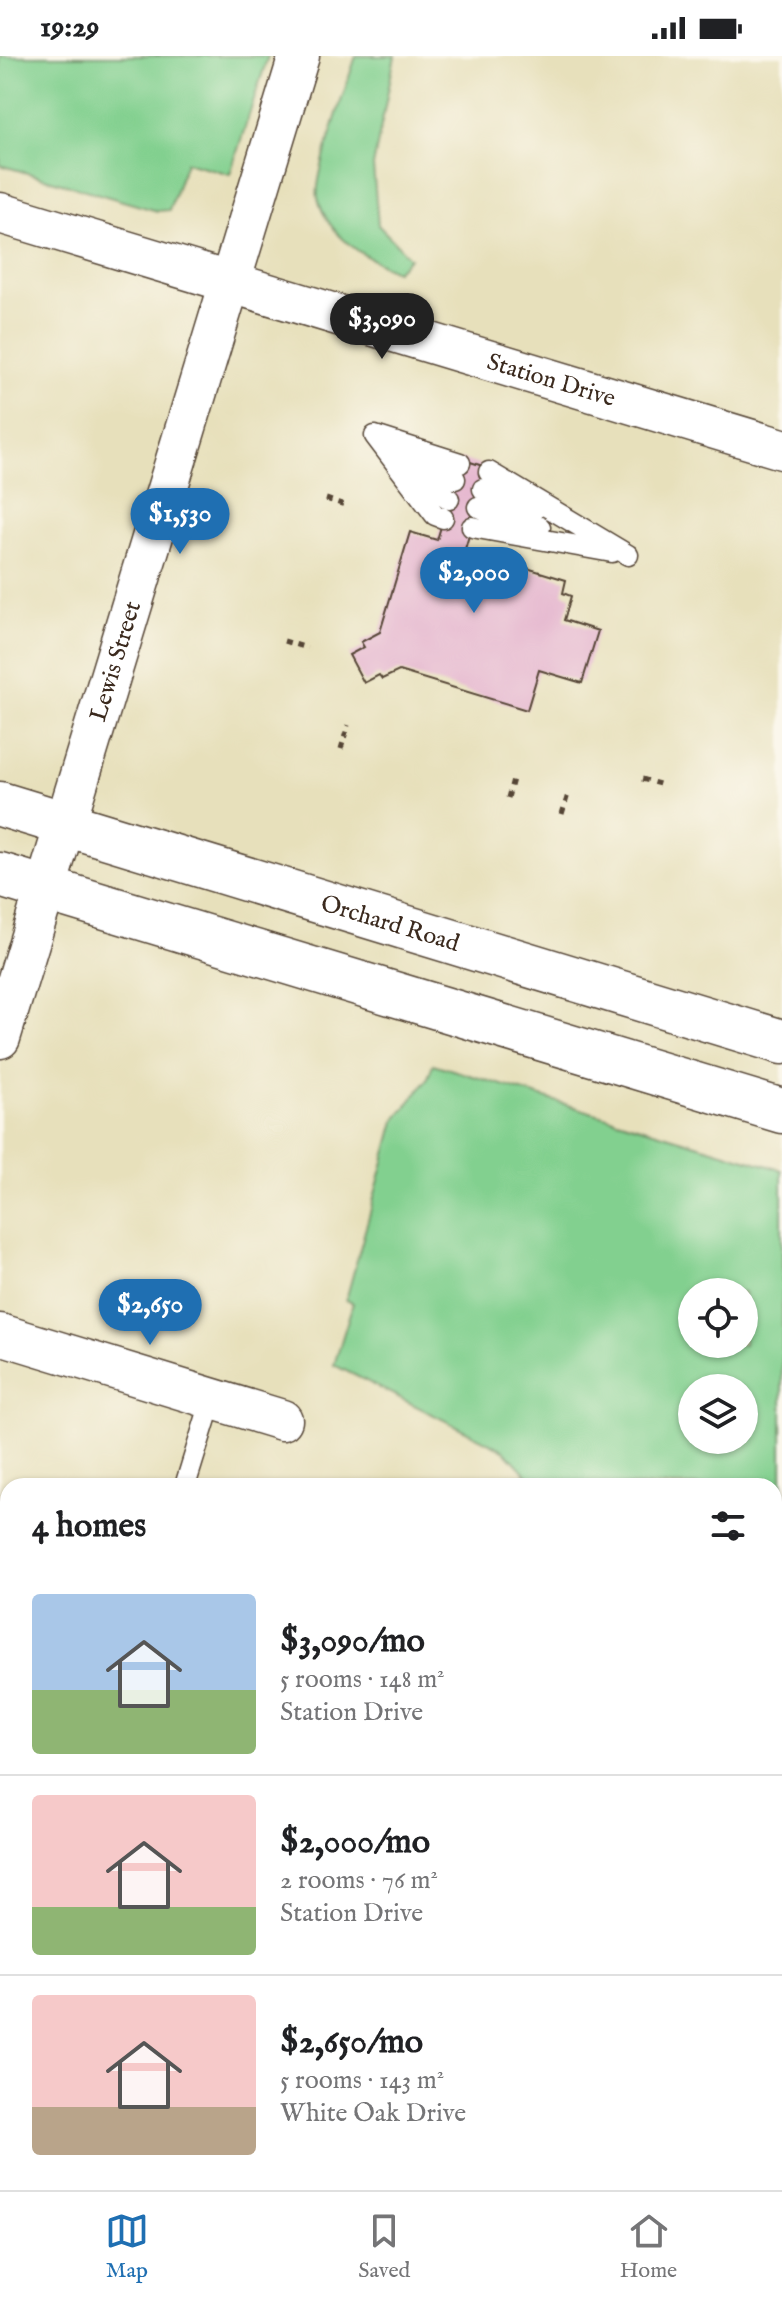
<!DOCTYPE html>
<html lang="en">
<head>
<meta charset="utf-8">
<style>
	body { margin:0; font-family:"IM FELL English",serif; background:#f6f6f6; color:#202124; height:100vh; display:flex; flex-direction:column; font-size:30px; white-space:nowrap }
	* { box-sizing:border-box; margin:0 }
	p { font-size:26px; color:#757577 }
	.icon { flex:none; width:44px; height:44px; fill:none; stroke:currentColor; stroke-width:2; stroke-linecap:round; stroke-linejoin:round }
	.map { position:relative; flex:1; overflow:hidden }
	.sheet { position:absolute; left:0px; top:1422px; width:782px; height:712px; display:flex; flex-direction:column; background:#fff; border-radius:24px 24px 0 0; box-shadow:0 2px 6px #0004 }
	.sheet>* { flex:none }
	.fabs { position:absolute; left:678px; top:1222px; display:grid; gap:16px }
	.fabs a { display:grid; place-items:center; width:80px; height:80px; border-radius:50%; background:#fff; box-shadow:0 2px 6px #0004; font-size:40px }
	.price { position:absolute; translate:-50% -68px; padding:0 18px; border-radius:28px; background:#1f6fb2; color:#fff; font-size:26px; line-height:52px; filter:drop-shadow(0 2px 4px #0008) }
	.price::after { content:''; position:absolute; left:50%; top:48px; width:24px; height:18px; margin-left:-12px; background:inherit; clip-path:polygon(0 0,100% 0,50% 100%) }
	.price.current { background:#222; color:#fff }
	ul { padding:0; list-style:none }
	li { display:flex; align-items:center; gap:24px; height:200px; padding:0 32px }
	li+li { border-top:2px solid #e0e0e0 }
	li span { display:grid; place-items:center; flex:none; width:224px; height:160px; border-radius:8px; color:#555 }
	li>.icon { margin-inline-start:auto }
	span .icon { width:96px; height:96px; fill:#fffc; stroke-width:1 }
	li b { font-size:34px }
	h2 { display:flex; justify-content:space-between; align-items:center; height:96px; padding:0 32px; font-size:34px }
	.status { display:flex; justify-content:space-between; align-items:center; height:56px; padding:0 40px; background:#fff; direction:ltr }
	.status svg { height:22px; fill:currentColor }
	.dock { display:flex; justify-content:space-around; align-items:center; height:112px; border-top:2px solid #e0e0e0; background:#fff; font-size:22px; color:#757577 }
	.dock a { display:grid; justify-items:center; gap:4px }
	.dock .current { color:#1f6fb2 }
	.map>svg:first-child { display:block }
	.green { fill:#82d08f; stroke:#5e7d56; stroke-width:2; fill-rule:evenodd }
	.water { fill:#5bbfd9; stroke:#4b747c; stroke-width:2 }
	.building { fill:#e4b3cd }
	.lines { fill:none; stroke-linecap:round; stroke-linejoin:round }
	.service-casing { stroke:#554536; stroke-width:23 }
	.minor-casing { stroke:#554536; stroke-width:43 }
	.primary-casing { stroke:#554536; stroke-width:47 }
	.path { stroke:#554536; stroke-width:5; stroke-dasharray:6 6; stroke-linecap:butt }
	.service { stroke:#fff; stroke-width:20 }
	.minor { stroke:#fff; stroke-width:40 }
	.primary { stroke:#fff; stroke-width:44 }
	.labels { text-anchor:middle; stroke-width:6; stroke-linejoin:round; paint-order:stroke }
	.street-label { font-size:24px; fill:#3b2a1e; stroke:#fbf7ec }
</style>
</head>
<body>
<div class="status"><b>19:29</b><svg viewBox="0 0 49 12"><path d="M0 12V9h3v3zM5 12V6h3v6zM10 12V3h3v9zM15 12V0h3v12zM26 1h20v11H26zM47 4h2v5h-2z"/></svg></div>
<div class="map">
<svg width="782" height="2134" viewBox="0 0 782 2134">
	<rect width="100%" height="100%" fill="#fbf7ec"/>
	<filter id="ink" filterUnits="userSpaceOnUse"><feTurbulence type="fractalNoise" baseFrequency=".0125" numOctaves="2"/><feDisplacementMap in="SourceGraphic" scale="16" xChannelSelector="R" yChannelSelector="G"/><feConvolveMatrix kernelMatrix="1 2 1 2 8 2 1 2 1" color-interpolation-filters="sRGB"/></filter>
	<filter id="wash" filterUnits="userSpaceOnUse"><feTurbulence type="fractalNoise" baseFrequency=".006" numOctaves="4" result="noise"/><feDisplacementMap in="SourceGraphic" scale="32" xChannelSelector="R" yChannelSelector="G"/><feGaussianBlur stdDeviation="1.8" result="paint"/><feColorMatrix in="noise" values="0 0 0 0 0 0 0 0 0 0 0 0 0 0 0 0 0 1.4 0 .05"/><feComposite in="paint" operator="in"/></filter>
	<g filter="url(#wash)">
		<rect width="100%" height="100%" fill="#e7e0bb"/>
		<path class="green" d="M0,0H268L230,118L186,106L169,154L157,155L0,109Z
			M356,0H395L373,110L378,169L410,202L396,215C364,202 327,179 318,142C313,123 348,25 356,0Z
			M433,1008L782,1114V1526L774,1524V1430H537L504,1394L334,1309L353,1247L346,1244L395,1065L427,1024ZM744,1236V1288H692V1236ZM744,1332V1384H692V1332Z"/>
		<path class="water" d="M0,2046L8,2048V2126H270L298,2134H0Z"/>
		<g id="blocks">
			<path class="building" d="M461,403L489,412L465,493L566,524L563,537L571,540L564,564L598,575L582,627L539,614L527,654L399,615L382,623L379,619L364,627L349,599L364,591L361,586L380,576L410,476L437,484Z
				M0,1471L8,1474V1649L0,1647Z"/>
		</g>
	</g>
	<g filter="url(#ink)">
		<use href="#blocks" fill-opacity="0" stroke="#554536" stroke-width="2"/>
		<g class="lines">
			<defs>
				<path id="service" d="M375,380L435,459L443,462
					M375,380L460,407
					M414,401L455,423
					M405,406L449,443
					M489,416L628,499
					M483,433L533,456
					M478,451L540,471
					M472,471L612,496
					M185,1430L212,1343"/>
				<g id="minor">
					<path id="s1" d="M0,157L782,393"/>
					<path id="s2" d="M0,982L299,0"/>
					<path d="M0,1278L282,1364"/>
				</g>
				<g id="primary">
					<path id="s3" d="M0,748L782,986"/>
					<path d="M0,819L782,1055"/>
				</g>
			</defs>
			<use href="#service" class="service-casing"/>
			<use href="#minor" class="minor-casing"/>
			<use href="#primary" class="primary-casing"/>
			<path class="path" d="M326,443L348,450
				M284,585L307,592
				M341,693L348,669
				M642,723L663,729
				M508,742L514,719
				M562,758L569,735
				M0,1662L8,1663
				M0,1692L8,1697"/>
			<use href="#service" class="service"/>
			<use href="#minor" class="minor"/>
			<use href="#primary" class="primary"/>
		</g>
	</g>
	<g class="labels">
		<g class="street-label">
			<text dy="8" stroke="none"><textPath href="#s1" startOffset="576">Station Drive</textPath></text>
			<text dy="8" stroke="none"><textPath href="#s2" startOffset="394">Lewis Street</textPath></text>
			<text dy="8" stroke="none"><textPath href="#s3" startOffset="408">Orchard Road</textPath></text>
		</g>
	</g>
</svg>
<div class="fabs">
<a><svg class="icon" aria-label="locate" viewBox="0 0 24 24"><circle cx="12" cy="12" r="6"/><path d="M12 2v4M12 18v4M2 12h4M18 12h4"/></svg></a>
<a><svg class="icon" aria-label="layers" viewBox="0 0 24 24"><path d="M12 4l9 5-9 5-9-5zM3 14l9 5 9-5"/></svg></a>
</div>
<b class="price current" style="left:382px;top:305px">$3,090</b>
<b class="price" style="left:180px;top:500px">$1,530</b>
<b class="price" style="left:474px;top:559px">$2,000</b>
<b class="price" style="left:150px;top:1291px">$2,650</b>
<section class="sheet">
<h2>4 homes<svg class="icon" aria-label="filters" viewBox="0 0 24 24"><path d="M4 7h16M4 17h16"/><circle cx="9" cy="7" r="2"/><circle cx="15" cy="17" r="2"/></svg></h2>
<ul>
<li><span style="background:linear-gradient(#a9c7e8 60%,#8fb573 0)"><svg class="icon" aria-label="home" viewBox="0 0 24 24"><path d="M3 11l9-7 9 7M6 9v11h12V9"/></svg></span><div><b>$3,090/mo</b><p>5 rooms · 148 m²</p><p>Station Drive</p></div></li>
<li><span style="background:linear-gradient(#f6c9c9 70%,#8fb573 0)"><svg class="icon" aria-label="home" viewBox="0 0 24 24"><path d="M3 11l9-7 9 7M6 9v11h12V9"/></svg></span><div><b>$2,000/mo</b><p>2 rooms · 76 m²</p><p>Station Drive</p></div></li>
<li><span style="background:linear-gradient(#f6c9c9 70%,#b9a48a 0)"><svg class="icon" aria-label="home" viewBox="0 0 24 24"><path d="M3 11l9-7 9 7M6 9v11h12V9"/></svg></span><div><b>$2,650/mo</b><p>5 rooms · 143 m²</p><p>White Oak Drive</p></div></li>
</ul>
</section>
</div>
<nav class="dock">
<a class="current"><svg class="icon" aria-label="map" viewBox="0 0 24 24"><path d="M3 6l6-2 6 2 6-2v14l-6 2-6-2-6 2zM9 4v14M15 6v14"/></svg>Map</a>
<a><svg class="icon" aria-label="saved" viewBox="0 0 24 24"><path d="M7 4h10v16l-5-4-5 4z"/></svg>Saved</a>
<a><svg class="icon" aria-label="home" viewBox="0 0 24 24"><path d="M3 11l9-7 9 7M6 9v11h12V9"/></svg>Home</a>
</nav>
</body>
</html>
